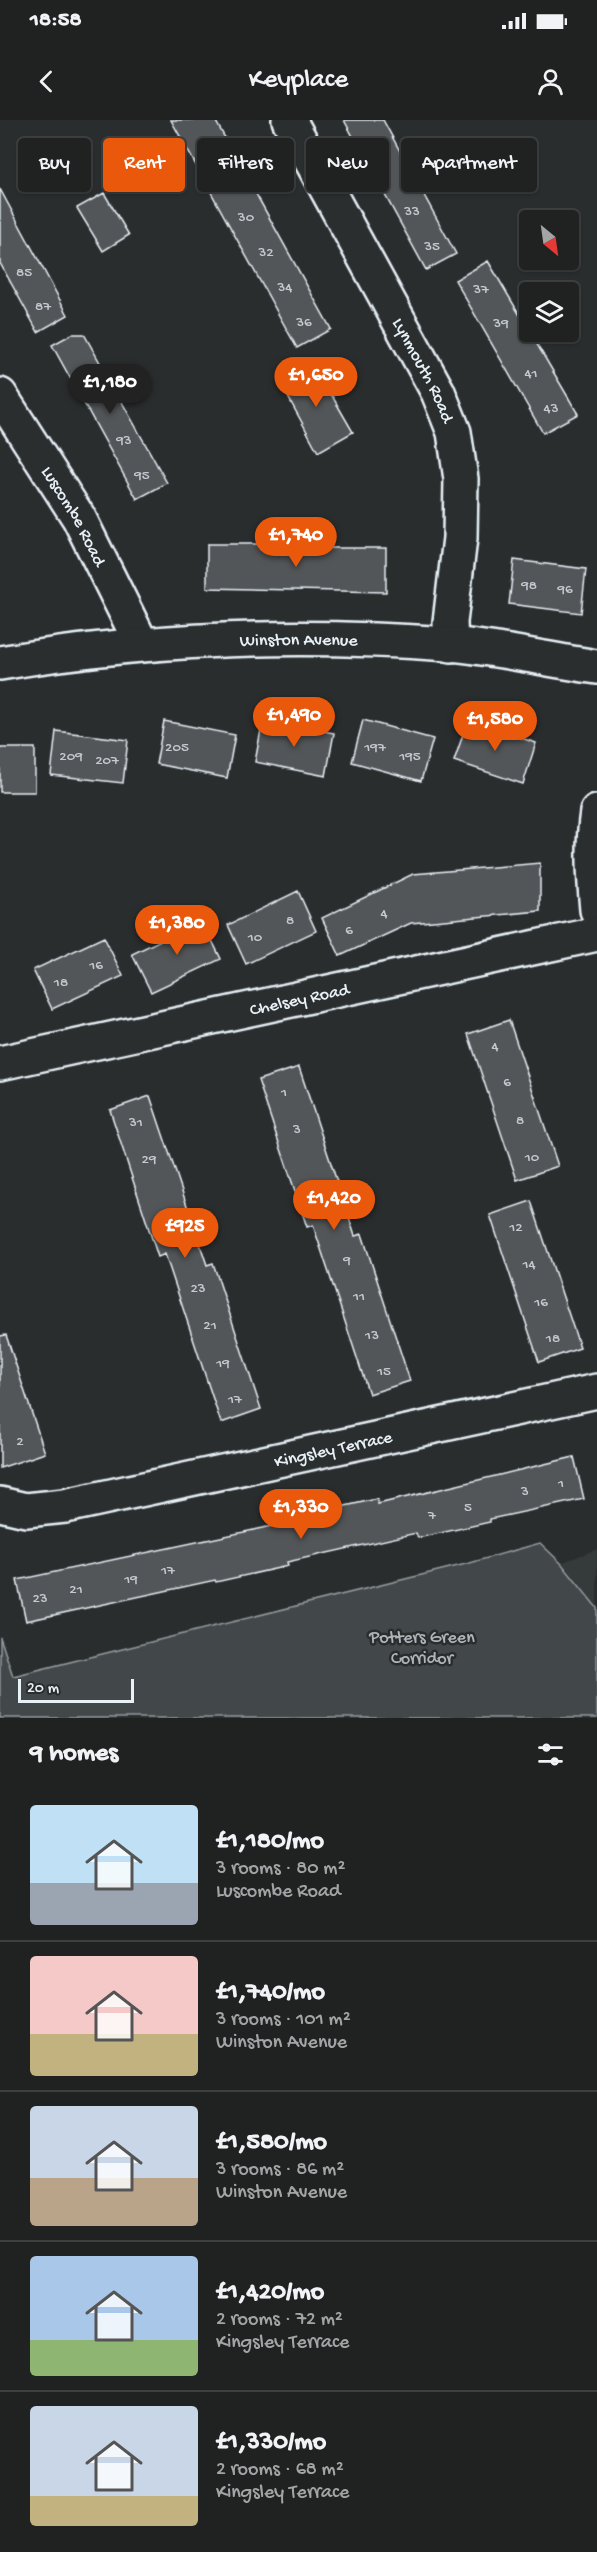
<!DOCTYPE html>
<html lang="en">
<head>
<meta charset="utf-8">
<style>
	body { margin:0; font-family:"Gochi Hand",sans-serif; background:#282a2a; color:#f1f3f6; height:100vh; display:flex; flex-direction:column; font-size:22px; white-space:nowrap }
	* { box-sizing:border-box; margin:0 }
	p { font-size:20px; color:#a2a4a5 }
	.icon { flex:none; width:33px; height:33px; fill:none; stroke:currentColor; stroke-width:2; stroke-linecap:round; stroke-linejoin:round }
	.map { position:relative; height:1598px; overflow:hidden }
	.side { display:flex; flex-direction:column; background:#202222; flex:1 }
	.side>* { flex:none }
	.banner { position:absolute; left:18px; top:18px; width:561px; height:54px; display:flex; gap:12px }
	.needle { width:39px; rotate:151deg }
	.tools { position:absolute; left:519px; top:90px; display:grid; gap:12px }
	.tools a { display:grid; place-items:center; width:60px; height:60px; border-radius:6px; background:#202222; box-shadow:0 2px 4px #0004,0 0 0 2px #3d3f40; font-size:30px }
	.scale { position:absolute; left:18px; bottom:15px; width:116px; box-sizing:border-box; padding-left:6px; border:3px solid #e8f1f8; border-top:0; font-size:16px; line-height:21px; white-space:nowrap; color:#e8f1f8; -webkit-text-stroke:4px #2a2d2e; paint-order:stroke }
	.price { position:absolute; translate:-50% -51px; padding:0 14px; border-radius:21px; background:#ea580c; color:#fff; font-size:20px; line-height:39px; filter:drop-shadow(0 2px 3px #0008) }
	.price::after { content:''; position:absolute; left:50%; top:36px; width:18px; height:14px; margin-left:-9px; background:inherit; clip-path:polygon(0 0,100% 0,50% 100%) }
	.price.current { background:#222; color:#fff }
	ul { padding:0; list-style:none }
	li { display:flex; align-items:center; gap:18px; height:150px; padding:0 30px }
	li+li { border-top:2px solid #3d3f40 }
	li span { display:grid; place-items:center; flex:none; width:168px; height:120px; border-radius:6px; color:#555 }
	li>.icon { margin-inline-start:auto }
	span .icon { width:72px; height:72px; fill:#fffc; stroke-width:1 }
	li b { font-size:26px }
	h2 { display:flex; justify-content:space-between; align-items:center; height:72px; padding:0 30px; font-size:26px }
	.chip { padding:0 21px; border-radius:6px; background:#202222; box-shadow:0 2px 4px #0004,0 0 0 2px #3d3f40; font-size:21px; line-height:54px }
	.chip.current { background:#ea580c; color:#fff }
	.status { display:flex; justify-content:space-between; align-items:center; height:42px; padding:0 30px; background:#202222; direction:ltr }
	.status svg { height:16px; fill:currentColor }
	header { display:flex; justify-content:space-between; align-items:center; height:78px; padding:0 30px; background:#202222; font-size:27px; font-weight:600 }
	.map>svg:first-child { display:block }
	.built { fill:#363a3b }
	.green { fill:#424648; stroke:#959ca0; stroke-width:1.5 }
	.building { fill:#535759; stroke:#e8f1f8; stroke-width:1.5 }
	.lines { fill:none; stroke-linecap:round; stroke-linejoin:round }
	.minor-casing { stroke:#e8f1f8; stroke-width:38 }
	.minor { stroke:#2a2d2e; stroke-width:33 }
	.labels { text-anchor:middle; stroke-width:5; stroke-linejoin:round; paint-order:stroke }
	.number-label { font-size:15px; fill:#c3cad0 }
	.street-label { font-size:18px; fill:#e8f1f8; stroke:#2a2d2e }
	.park-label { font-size:18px; fill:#aeb5ba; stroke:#2a2d2e }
</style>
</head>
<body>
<div class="status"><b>18:58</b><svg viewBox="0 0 49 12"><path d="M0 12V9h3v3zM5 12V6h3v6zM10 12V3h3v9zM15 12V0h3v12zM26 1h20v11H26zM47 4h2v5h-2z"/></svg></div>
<header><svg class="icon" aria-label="back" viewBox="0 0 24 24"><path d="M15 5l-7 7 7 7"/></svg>Keyplace<svg class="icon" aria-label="person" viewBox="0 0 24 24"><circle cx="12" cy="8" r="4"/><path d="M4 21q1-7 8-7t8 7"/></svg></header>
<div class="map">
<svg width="597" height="1598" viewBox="0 0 597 1598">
	<rect width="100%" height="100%" fill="#2a2d2e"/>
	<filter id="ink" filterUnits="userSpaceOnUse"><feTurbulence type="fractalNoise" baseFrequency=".0167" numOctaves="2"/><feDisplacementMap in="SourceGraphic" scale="12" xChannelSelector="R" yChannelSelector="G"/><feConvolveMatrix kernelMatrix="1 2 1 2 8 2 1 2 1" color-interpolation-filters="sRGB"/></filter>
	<g filter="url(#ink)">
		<path class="built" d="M597,1429V1488L561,1443Z"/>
		<path class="green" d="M540,1423L561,1443L597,1488V1598H0V1517L13,1556L470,1443Z"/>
		<path class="building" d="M171,0H215L331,209L297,228Z
			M344,0H383L456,134L426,150Z
			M0,69L68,195L38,212L0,143Z
			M104,73L129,115L103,131L77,88Z
			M488,141L578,294L543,313L455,160Z
			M72,214H84L167,363L137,379L52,225Z
			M313,243L353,312L318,332L280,262Z
			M207,424H280V428H386V472L207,468Z
			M514,440L586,449L581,493L509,484Z
			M263,599L334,613L326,656L255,642Z
			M363,600L433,619L421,661L352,642Z
			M468,600L536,623L523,664L454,641Z
			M164,601L235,615L227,658L156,644Z
			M56,611L128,620L123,663L51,655Z
			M0,628H35V672H0Z
			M540,743V791L411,803L340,836L322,798L413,754Z
			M298,771L316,811L246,844L228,805Z
			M202,800L221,839L151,872L132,834Z
			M104,817L123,856L52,889L33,850Z
			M509,900L558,1046L517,1060L468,914Z
			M299,947L355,1116L362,1114L410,1261L369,1274L313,1105L307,1107L258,960Z
			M150,976L207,1145L213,1143L261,1289L221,1303L165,1134L158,1137L110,990Z
			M531,1081L580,1228L539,1242L490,1095Z
			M6,1215L45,1333L0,1348V1216Z
			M574,1337L584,1379L490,1399V1402L418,1418L416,1413L287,1442L288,1446L216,1462L215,1460L26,1501L17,1460L305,1399L304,1395L377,1379L378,1384Z"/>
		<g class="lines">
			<defs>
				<g id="minor">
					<path id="s1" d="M289,0L438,272L454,312L461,359L460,418L450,502L451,525"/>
					<path id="s2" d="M0,275L79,398L141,523"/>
					<path id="s3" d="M0,543C148,518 299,513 449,524C498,528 548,540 597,547"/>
					<path d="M597,692C592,725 594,757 597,790"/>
					<path id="s4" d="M0,943L597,814"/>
					<path id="s5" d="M0,1384L26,1390L65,1386L597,1271"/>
				</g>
			</defs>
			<use href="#minor" class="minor-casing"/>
			<use href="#minor" class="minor"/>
		</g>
	</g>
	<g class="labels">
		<g class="number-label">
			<text x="412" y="95">33</text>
			<text x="246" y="101">30</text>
			<text x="432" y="130">35</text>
			<text x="266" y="136">32</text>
			<text x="24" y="156">85</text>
			<text x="285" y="171">34</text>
			<text x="481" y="173">37</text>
			<text x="43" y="190">87</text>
			<text x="304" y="206">36</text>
			<text x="501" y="207">39</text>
			<text x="531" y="257">41</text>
			<text x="551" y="292">43</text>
			<text x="124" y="324">93</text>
			<text x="142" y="359">95</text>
			<text x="529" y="469">98</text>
			<text x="565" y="473">96</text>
			<text x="177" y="631">205</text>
			<text x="375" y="631">197</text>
			<text x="71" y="640">209</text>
			<text x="410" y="640">195</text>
			<text x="107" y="644">207</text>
			<text x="384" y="797">4</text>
			<text x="290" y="804">8</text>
			<text x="349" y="814">6</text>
			<text x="255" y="821">10</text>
			<text x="96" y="849">16</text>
			<text x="61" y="866">18</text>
			<text x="495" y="930">4</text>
			<text x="507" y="966">6</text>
			<text x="284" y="976">1</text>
			<text x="520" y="1004">8</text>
			<text x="136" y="1006">31</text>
			<text x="297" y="1013">3</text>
			<text x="532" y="1041">10</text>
			<text x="149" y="1043">29</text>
			<text x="516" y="1111">12</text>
			<text x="347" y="1144">9</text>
			<text x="529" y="1148">14</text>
			<text x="198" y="1172">23</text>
			<text x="359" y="1180">11</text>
			<text x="541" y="1186">16</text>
			<text x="210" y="1209">21</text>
			<text x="372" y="1219">13</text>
			<text x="553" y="1222">18</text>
			<text x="223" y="1247">19</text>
			<text x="384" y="1255">15</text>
			<text x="235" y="1283">17</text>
			<text x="20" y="1325">2</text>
			<text x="561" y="1367">1</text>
			<text x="525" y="1375">3</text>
			<text x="468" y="1391">5</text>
			<text x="432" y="1399">7</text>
			<text x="168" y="1454">17</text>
			<text x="131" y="1463">19</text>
			<text x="76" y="1473">21</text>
			<text x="40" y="1482">23</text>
		</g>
		<g class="street-label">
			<text dy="6" stroke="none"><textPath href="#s1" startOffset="284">Lynmouth Road</textPath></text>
			<text dy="6" stroke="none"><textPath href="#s2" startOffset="142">Luscombe Road</textPath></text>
			<text dy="6" stroke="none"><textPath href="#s3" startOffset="300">Winston Avenue</textPath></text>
			<text dy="6" stroke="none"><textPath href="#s4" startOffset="306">Chelsey Road</textPath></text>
			<text dy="6" stroke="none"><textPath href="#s5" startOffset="340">Kingsley Terrace</textPath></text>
		</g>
		<g class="park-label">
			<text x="422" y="1522">Potters Green<tspan x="422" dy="21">Corridor</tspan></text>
		</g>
	</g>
</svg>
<div class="tools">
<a><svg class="needle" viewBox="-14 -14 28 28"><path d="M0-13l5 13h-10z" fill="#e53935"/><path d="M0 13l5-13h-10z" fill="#a2a4a5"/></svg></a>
<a><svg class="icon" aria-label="layers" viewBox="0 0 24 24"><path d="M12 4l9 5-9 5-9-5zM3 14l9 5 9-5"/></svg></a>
</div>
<div class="scale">20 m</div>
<b class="price" style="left:316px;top:288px">£1,650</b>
<b class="price current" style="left:110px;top:295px">£1,180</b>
<b class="price" style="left:296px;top:448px">£1,740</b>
<b class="price" style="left:294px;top:628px">£1,490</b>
<b class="price" style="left:495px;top:632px">£1,580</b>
<b class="price" style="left:177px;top:836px">£1,380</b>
<b class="price" style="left:334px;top:1111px">£1,420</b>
<b class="price" style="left:185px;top:1139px">£925</b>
<b class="price" style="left:301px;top:1420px">£1,330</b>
<div class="banner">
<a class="chip">Buy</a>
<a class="chip current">Rent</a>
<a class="chip">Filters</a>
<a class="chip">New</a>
<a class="chip">Apartment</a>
</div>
</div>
<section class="side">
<h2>9 homes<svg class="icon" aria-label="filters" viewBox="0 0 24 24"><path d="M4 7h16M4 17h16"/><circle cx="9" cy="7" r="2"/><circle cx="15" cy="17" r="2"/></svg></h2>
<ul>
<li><span style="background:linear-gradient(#bfe0f5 65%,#9aa5b1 0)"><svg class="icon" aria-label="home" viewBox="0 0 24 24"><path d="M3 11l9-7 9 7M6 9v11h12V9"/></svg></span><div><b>£1,180/mo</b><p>3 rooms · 80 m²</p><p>Luscombe Road</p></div></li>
<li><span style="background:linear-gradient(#f6c9c9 65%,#c2b280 0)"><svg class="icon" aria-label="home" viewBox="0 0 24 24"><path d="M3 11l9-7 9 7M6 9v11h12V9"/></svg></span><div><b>£1,740/mo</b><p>3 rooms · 101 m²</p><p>Winston Avenue</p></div></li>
<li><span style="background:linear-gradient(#c9d6e8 60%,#b9a48a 0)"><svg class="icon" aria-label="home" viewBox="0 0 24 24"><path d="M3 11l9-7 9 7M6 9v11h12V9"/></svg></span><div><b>£1,580/mo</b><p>3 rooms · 86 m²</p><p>Winston Avenue</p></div></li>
<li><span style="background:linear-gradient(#a9c7e8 70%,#8fb573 0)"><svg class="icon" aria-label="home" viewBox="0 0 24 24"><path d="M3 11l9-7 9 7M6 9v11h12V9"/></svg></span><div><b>£1,420/mo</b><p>2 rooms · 72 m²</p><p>Kingsley Terrace</p></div></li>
<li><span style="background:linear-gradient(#c9d6e8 75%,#c2b280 0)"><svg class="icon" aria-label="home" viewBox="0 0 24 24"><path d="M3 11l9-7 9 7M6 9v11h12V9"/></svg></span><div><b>£1,330/mo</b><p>2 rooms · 68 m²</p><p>Kingsley Terrace</p></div></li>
</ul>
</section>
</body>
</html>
